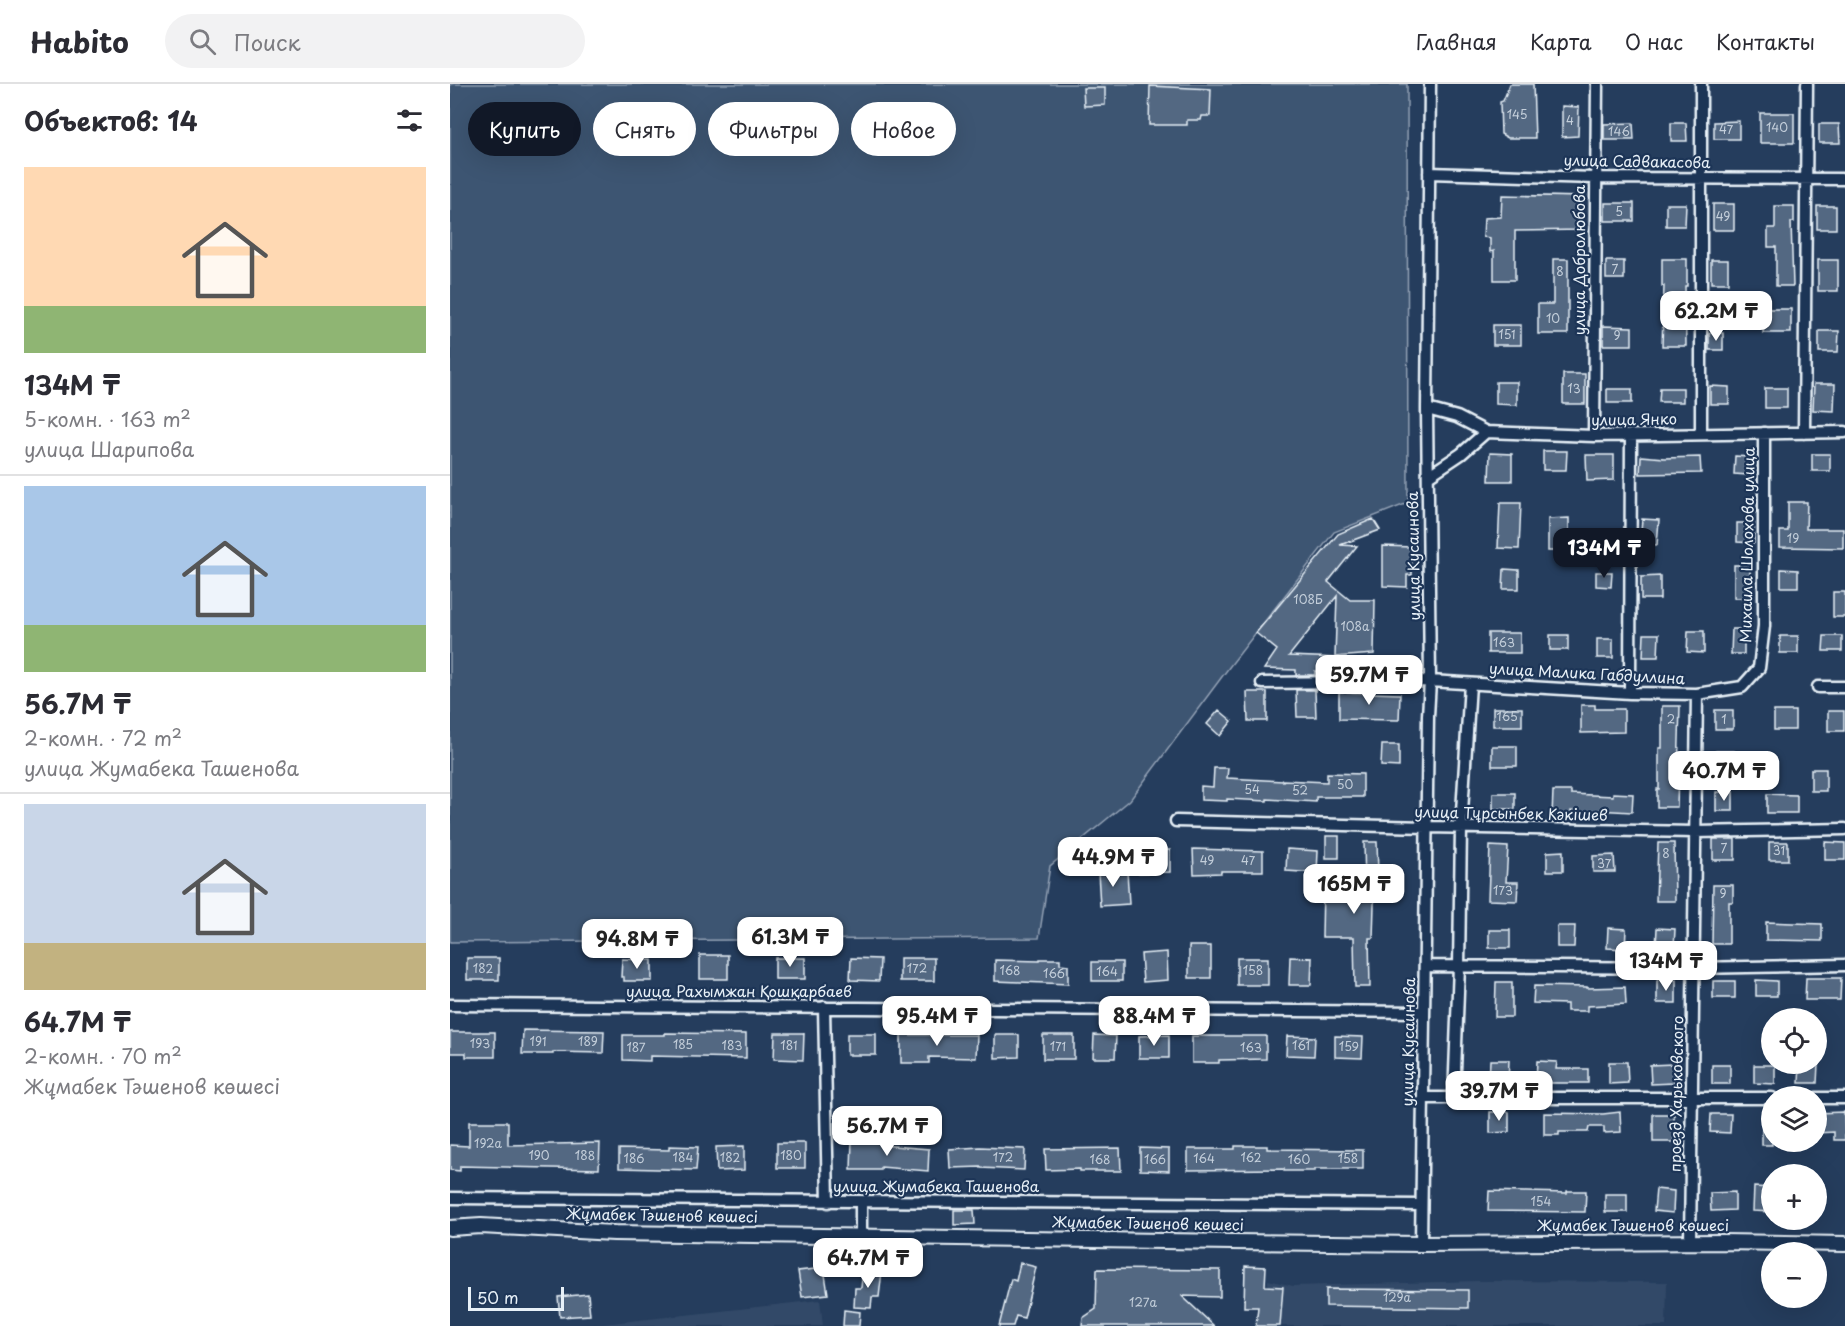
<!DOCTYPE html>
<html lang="ru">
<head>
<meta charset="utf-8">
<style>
	body { margin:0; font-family:"Playpen Sans",sans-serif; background:#f2f2f3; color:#2b2b33; height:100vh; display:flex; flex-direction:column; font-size:22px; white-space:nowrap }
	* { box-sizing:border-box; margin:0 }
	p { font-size:20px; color:#7c7c81 }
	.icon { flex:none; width:33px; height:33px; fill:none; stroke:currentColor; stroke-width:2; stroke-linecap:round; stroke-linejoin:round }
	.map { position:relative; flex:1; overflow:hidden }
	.panel { display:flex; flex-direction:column; background:#fff; width:450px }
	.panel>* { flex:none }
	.hud { position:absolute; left:18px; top:18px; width:570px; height:54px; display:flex; gap:12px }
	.tools { position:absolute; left:1311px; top:924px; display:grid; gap:12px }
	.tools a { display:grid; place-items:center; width:66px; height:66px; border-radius:50%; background:#fff; box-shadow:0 6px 24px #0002; font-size:30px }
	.scale { position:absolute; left:18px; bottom:15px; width:96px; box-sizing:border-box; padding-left:6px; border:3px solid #e8f1f8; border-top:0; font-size:16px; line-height:21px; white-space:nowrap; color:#e8f1f8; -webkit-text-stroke:4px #1d3557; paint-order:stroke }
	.price { position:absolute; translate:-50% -51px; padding:0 14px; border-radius:12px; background:#fff; color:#222; font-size:20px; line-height:39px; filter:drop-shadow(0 2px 3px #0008) }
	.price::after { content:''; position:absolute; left:50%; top:36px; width:18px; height:14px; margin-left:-9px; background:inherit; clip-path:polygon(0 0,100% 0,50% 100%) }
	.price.active { background:#111827; color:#fff }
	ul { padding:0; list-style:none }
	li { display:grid; align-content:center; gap:12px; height:318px; padding:0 24px }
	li+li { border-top:2px solid #e1e1e2 }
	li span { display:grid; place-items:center; height:186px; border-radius:0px; color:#555 }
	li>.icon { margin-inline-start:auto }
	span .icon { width:108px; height:108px; fill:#fffc; stroke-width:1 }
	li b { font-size:26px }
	h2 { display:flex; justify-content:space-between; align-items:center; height:72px; padding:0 24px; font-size:26px }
	.tag { padding:0 21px; border-radius:27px; background:#fff; box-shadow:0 6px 24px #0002; font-size:21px; line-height:54px }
	.tag.active { background:#111827; color:#fff }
	header { display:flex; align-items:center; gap:36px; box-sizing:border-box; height:84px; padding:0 30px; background:#fff; border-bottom:2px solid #e1e1e2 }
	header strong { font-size:28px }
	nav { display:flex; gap:33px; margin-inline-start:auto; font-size:21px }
	.search { width:420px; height:54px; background:#f2f2f3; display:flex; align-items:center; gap:15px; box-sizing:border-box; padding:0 21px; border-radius:33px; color:#7c7c81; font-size:22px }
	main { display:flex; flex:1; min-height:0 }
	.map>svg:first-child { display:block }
	.built { fill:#334a68 }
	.green { fill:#3e5472; stroke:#93a2b5; stroke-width:1.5 }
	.building { fill:#536782; stroke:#e8f1f8; stroke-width:1.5 }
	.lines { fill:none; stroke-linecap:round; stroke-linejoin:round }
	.minor-casing { stroke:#e8f1f8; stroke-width:15 }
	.secondary-casing { stroke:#e8f1f8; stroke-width:18 }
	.minor { stroke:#1d3557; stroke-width:10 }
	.secondary { stroke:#1d3557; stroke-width:14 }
	.labels { text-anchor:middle; stroke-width:4.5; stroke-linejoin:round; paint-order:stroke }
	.number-label { font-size:12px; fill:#c3ceda }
	.street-label { font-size:15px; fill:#e8f1f8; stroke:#1d3557 }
</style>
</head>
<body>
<header>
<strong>Habito</strong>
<div class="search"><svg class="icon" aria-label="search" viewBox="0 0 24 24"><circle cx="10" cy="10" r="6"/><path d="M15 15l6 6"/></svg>Поиск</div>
<nav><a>Главная</a><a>Карта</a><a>О нас</a><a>Контакты</a></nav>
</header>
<main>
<section class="panel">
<h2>Объектов: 14<svg class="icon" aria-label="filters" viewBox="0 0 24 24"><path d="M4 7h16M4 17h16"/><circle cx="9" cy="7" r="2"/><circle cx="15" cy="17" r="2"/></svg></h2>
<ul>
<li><span style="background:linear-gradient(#ffd9b3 75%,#8fb573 0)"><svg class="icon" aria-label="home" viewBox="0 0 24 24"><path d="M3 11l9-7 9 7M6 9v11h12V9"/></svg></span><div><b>134M ₸</b><p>5-комн. · 163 m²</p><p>улица Шарипова</p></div></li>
<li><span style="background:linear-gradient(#a9c7e8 75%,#8fb573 0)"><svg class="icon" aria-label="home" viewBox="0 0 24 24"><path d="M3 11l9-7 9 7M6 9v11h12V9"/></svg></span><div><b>56.7M ₸</b><p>2-комн. · 72 m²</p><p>улица Жумабека Ташенова</p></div></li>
<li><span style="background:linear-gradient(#c9d6e8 75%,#c2b280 0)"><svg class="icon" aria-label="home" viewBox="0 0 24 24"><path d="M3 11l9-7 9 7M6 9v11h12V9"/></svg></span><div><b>64.7M ₸</b><p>2-комн. · 70 m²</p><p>Жұмабек Тәшенов көшесі</p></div></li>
</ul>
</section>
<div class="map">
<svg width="1395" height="1242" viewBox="0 0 1395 1242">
	<rect width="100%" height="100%" fill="#253d5d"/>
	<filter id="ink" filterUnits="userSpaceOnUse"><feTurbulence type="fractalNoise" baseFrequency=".0167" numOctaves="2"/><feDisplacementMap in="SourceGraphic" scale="12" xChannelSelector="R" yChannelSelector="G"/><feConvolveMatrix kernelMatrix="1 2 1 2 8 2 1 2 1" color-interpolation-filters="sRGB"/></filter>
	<g filter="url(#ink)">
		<path class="built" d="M818,1196L843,1202L1030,1197L1217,1198L1216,1242H814Z
			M370,1216L373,1242H135Z"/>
		<path class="green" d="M0,0H957L958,419L884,448L780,582L680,716L600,782L589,854L0,858Z"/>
		<path class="building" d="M1060,0H1083L1085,54H1058L1051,50L1050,18L1053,17Z
			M700,2L761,5L760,32H752L751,36H737V41H699Z
			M633,4H655V21L634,22Z
			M1112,22L1129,23L1128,52L1112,53Z
			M1310,29H1344V59H1310Z
			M1289,37V55H1264V38Z
			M1183,39L1184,56H1154V40Z
			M1221,39H1236L1237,57H1221Z
			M1369,40H1389L1390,59H1369Z
			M1052,111L1132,113V146L1065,147V196H1044V167L1040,168V154L1033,153L1034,134L1051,133Z
			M1155,119H1184V137H1155Z
			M1216,120H1236L1235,142H1216Z
			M1263,120H1284V146H1263Z
			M1325,122H1344V138H1341L1343,202H1326V163H1318V144H1325Z
			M1367,122H1386V145H1367Z
			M1103,175H1118V250H1088V220H1103Z
			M1212,175H1237V202H1235L1236,262H1212L1214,202H1212Z
			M1261,176H1278V199H1261Z
			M1368,176H1388V207H1368Z
			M1156,177H1174V195H1156Z
			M1314,225H1341V249H1313Z
			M1043,241H1071V261H1043Z
			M1153,242L1182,243V261H1153Z
			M1369,247H1389L1388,268H1369Z
			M1259,249H1273V266H1259Z
			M1113,290H1135V320H1113Z
			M1046,298H1067V321L1046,320Z
			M1364,300H1385L1384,327L1363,326Z
			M1260,302L1279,303V320H1260Z
			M1210,304H1233V318H1209Z
			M1315,304H1337V324H1315Z
			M1157,305H1182V319H1157Z
			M1093,367H1117L1116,386H1093Z
			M1040,369L1062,370V397H1039Z
			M1362,370H1380V387H1362Z
			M1136,371H1164V396L1137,397Z
			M1191,372L1214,374L1250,373L1251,389L1190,390Z
			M1285,372L1299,373L1298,391L1284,390Z
			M1338,418H1357L1356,445H1393V464L1330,463V447H1338Z
			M1050,419H1071L1069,465L1048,464Z
			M1119,434V467H1098V435Z
			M923,435L930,446L890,461L907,462L878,498L900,516H925L924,570L885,573L887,512L839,572L890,574L891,588L865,587V591H846V586L814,585L827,566L806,549L888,450Z
			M1192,435L1209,436L1207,461L1190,460Z
			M1287,439H1304V459L1287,458Z
			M1146,447H1163V461H1146Z
			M933,462L962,463V491H957V503L933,502Z
			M1284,481H1300V514H1284Z
			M1054,485L1069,486V505H1053Z
			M1331,485L1348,486V503H1331Z
			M1146,488H1162L1161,503L1146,502Z
			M1210,492V515H1191V493Z
			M1383,508H1395V533H1383Z
			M1282,545H1294V570H1281Z
			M1238,547H1254V569L1237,568Z
			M1038,549H1070V569H1038Z
			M1194,550H1209L1208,573H1193Z
			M1100,551H1118V566H1100Z
			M1330,552H1348V569H1330Z
			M1374,552H1392V567H1373Z
			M1147,555H1163V574H1147Z
			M846,606H865L866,633H847Z
			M797,608H817V637H798Z
			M889,608L950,610L949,636L889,635Z
			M1131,621H1145V625H1174V648L1131,649Z
			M1212,622H1230L1227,723H1207V705H1209V664H1212Z
			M1043,624H1072V642H1043Z
			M769,626L782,637L770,652L757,640Z
			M1265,626H1283V645H1265Z
			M1324,627H1345V646H1324Z
			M1378,627H1394V647H1378Z
			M932,661H949V683L931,682Z
			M1042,662H1067V682H1042Z
			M1266,667H1284V686H1266Z
			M764,684H778L777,694L833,697V696L877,698V689L913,690V713H866V718L817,715V717L777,715V717L751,716V702L763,703Z
			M1361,685H1376V707H1361Z
			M1103,707H1121V710L1163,712V709L1183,710L1182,728L1146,726V729L1121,727V732H1102Z
			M1266,708H1283V727H1266Z
			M1043,709H1065V725H1043Z
			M1317,710L1347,711V729H1317Z
			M876,752H889V774H876Z
			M1263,755H1285V776H1263Z
			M914,758H927L928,789H925L923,854H919L920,903H905L904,853H872L873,803H915Z
			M1319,758H1338V776H1319Z
			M1375,758L1395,759V776H1375Z
			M1208,759H1224L1225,817H1206Z
			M1040,762L1058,763L1056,798H1068L1067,817L1038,816Z
			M743,765L813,767V787H771V789L744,790Z
			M837,765L868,767L867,789L836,787Z
			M689,766H720V788L689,789Z
			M1113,767V787H1097V768Z
			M1164,771L1165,788H1143V772Z
			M677,787L679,820L650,822L648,788Z
			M1263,801H1283V818H1279V860H1262Z
			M1316,838L1372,840V857L1316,856Z
			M1107,842H1125L1124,863H1107Z
			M1158,844L1176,845L1175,865L1157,864Z
			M1207,844L1225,845L1224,864H1206Z
			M1039,846H1060V864H1039Z
			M739,862H761V894H739Z
			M717,868L718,896L693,898L691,870Z
			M250,871H278V895H250Z
			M840,873L862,874L861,901H839Z
			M17,874H49V896H17Z
			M325,874H355V895H325Z
			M401,874L430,875L429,897L400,896Z
			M450,874H484V897H450Z
			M787,874H818V901H787Z
			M172,875L202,876V897H174V893H171Z
			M590,875H610V880L618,881V900L545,897V876L590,877Z
			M642,878H672V897H642Z
			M1356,894H1391L1390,916H1355Z
			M1207,896H1226V919H1207Z
			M1306,896L1327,897V912H1306Z
			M1263,897H1285V914H1263Z
			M1046,898H1062V933H1045Z
			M1084,902L1137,903V904L1175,903L1176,920L1137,922V927H1117V920L1083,919Z
			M73,946L154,947L153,969L103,968V970H72Z
			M0,948H45V973H16V969H0Z
			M215,949L296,950V974L200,972V977L173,976V951H215Z
			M325,949H354L353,976L324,975Z
			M397,950H426V971H397Z
			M451,951H527L526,974L479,973V979H451Z
			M545,951H569V973L545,974Z
			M593,951H624V975H593Z
			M644,951L666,952L665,974H643Z
			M719,951V974H689V952Z
			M742,952H816V975L769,976V979H742Z
			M837,952L865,953L864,972L836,971Z
			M885,952L913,953L912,974L885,973Z
			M1040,976H1059L1058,1000H1039Z
			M1087,977L1107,978L1106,985H1138V999H1086Z
			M1159,978H1177L1178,999L1159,1000Z
			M1223,980L1224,999L1201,1000L1200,981Z
			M1350,980H1368L1367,999H1349Z
			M1262,981H1280V1000H1262Z
			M1304,981H1325V1000L1304,999Z
			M1040,1028H1059V1048L1040,1049Z
			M1170,1028L1171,1048L1154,1049V1043H1139L1138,1048H1109V1051H1094V1029L1153,1030Z
			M1394,1028L1395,1056H1384V1048L1366,1049V1029Z
			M1203,1030H1224V1058H1203Z
			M1261,1030H1281L1280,1049L1260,1048Z
			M1312,1030H1322V1061H1312Z
			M19,1038H58V1061L150,1059L149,1085L10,1082V1087L0,1086V1061L19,1062Z
			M402,1056H431V1061L479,1065L478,1087L431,1083V1086H401Z
			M327,1059H355V1084H327Z
			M219,1062L248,1063L246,1086L169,1084V1065L219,1066Z
			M294,1062V1086L267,1087L266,1063Z
			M785,1062H817V1065L913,1066V1085H865V1087H834V1085L738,1086V1065H785Z
			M530,1063L575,1065L574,1086L531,1084V1083L500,1084L499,1065Z
			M670,1064L671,1087H630V1085L596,1086L595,1065Z
			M690,1064L719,1065V1087L690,1086Z
			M1304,1103L1322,1104V1128L1303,1127Z
			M1206,1105L1224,1107L1223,1129L1204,1127Z
			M1039,1107L1117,1109V1107H1136L1135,1128L1038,1127Z
			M1285,1108V1126L1261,1127L1260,1109Z
			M1155,1110H1177V1128H1155Z
			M504,1126H524L525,1140L504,1141Z
			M570,1179L586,1183L574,1234L566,1232L563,1242H549L561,1195L566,1197Z
			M795,1182L816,1183L815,1202L833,1203L830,1242H806L808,1223H794Z
			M374,1184L378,1210L352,1213L348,1187Z
			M413,1185L432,1187L429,1213H422L421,1224L404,1223L405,1204H411Z
			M647,1185L770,1186V1213L732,1212L764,1242H632L633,1234L646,1225Z
			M876,1205L1018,1206V1224L876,1222Z
			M138,1210L140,1231L110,1233L108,1213Z
			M394,1226L410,1228L409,1242H393Z"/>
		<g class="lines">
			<defs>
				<path id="minor" d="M979,89L1145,94L1395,95
					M977,325L1007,333L1036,348L1144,352L1395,348
					M1354,349L1357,0
					M1251,350V0
					M1144,352L1147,0
					M978,392L1011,370L1036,348
					M812,599L980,597L1180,609L1247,610L1292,603L1309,584L1314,542V349
					M1368,603H1395
					M1180,609L1181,351
					M726,737L977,743L1245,748L1395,745
					M975,882L1243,884L1395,881
					M0,921L974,928
					M374,923L378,1118
					M973,1014H1322
					M1004,1014L1009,882L1011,744L1020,600
					M1366,1014H1395
					M0,1114L971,1121
					M411,1152V1118
					M1240,1158L1247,610
					M971,1160L978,632L980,597L977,325L980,0"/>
				<path id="secondary" d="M0,1144L31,1142L164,1149L782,1158L971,1160L1273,1158L1395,1160"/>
			</defs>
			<use href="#minor" class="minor-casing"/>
			<use href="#secondary" class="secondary-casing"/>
			<use href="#minor" class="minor"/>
			<use href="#secondary" class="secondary"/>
		</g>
	</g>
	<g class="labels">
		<g class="number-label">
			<text x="1067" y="35">145</text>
			<text x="1120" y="41">4</text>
			<text x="1327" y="48">140</text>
			<text x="1276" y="50">47</text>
			<text x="1169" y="52">146</text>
			<text x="1169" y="132">5</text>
			<text x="1273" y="137">49</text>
			<text x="1165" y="190">7</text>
			<text x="1110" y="192">8</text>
			<text x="1103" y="239">10</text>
			<text x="1057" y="255">151</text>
			<text x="1167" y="256">9</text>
			<text x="1124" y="309">13</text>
			<text x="1343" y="459">19</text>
			<text x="858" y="520">108Б</text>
			<text x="905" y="547">108а</text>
			<text x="1054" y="563">163</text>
			<text x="1057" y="637">165</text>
			<text x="1221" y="640">2</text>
			<text x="1274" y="640">1</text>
			<text x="895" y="705">50</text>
			<text x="802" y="710">54</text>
			<text x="850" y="711">52</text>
			<text x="1274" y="769">7</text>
			<text x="1329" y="771">31</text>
			<text x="1216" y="774">8</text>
			<text x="757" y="781">49</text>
			<text x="798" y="781">47</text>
			<text x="1154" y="784">37</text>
			<text x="1053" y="811">173</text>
			<text x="1273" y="814">9</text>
			<text x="33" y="889">182</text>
			<text x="467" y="889">172</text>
			<text x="560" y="891">168</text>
			<text x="803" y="891">158</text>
			<text x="657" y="892">164</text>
			<text x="604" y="894">166</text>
			<text x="88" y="962">191</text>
			<text x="138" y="962">189</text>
			<text x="30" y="964">193</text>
			<text x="233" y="965">185</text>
			<text x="282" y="966">183</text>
			<text x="339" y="966">181</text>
			<text x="851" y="966">161</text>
			<text x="608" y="967">171</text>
			<text x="899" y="967">159</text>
			<text x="186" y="968">187</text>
			<text x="801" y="968">163</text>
			<text x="38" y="1064">192а</text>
			<text x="89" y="1076">190</text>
			<text x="135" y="1076">188</text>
			<text x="341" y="1076">180</text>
			<text x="233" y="1078">184</text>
			<text x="280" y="1078">182</text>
			<text x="553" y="1078">172</text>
			<text x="801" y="1078">162</text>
			<text x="184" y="1079">186</text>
			<text x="754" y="1079">164</text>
			<text x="898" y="1079">158</text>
			<text x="650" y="1080">168</text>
			<text x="705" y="1080">166</text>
			<text x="849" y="1080">160</text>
			<text x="1091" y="1122">154</text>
			<text x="947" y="1218">129а</text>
			<text x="693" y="1223">127а</text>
		</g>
		<g class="street-label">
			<text transform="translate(1187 78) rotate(1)" y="5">улица Садвакасова</text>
			<text transform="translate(1130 176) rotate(-90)" y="5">улица Добролюбова</text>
			<text transform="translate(1184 336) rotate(-1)" y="5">улица Янко</text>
			<text transform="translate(1298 461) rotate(-89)" y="5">Михаила Шолохова улица</text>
			<text transform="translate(964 472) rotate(-91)" y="5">улица Кусаинова</text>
			<text transform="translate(1137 590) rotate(3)" y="5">улица Малика Габдуллина</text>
			<text transform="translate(1061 730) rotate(1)" y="5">улица Тұрсынбек Кәкішев</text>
			<text x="289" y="913">улица Рахымжан Қошқарбаев</text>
			<text transform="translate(959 958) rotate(-89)" y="5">улица Кусаинова</text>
			<text transform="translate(1227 1010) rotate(-89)" y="5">проезд Харьковского</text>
			<text x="486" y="1108">улица Жумабека Ташенова</text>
			<text transform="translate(212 1132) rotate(1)" y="5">Жұмабек Тәшенов көшесі</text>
			<text transform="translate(698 1140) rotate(1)" y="5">Жұмабек Тәшенов көшесі</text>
			<text x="1183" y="1147">Жұмабек Тәшенов көшесі</text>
		</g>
	</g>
</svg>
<div class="tools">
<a><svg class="icon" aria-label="locate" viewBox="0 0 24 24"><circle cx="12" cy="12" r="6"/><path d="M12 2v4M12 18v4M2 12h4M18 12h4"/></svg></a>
<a><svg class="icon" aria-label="layers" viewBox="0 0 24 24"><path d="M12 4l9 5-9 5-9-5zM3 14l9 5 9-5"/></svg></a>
<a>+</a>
<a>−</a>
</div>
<div class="scale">50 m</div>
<b class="price" style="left:1266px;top:258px">62.2M ₸</b>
<b class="price active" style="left:1154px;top:495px">134M ₸</b>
<b class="price" style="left:919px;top:622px">59.7M ₸</b>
<b class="price" style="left:1274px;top:718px">40.7M ₸</b>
<b class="price" style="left:663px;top:804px">44.9M ₸</b>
<b class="price" style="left:904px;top:831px">165M ₸</b>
<b class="price" style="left:340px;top:884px">61.3M ₸</b>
<b class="price" style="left:187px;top:886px">94.8M ₸</b>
<b class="price" style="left:1216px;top:908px">134M ₸</b>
<b class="price" style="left:487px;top:963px">95.4M ₸</b>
<b class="price" style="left:704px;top:963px">88.4M ₸</b>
<b class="price" style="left:1049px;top:1038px">39.7M ₸</b>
<b class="price" style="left:437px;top:1073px">56.7M ₸</b>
<b class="price" style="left:418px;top:1205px">64.7M ₸</b>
<div class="hud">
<a class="tag active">Купить</a>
<a class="tag">Снять</a>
<a class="tag">Фильтры</a>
<a class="tag">Новое</a>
</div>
</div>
</main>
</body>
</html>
